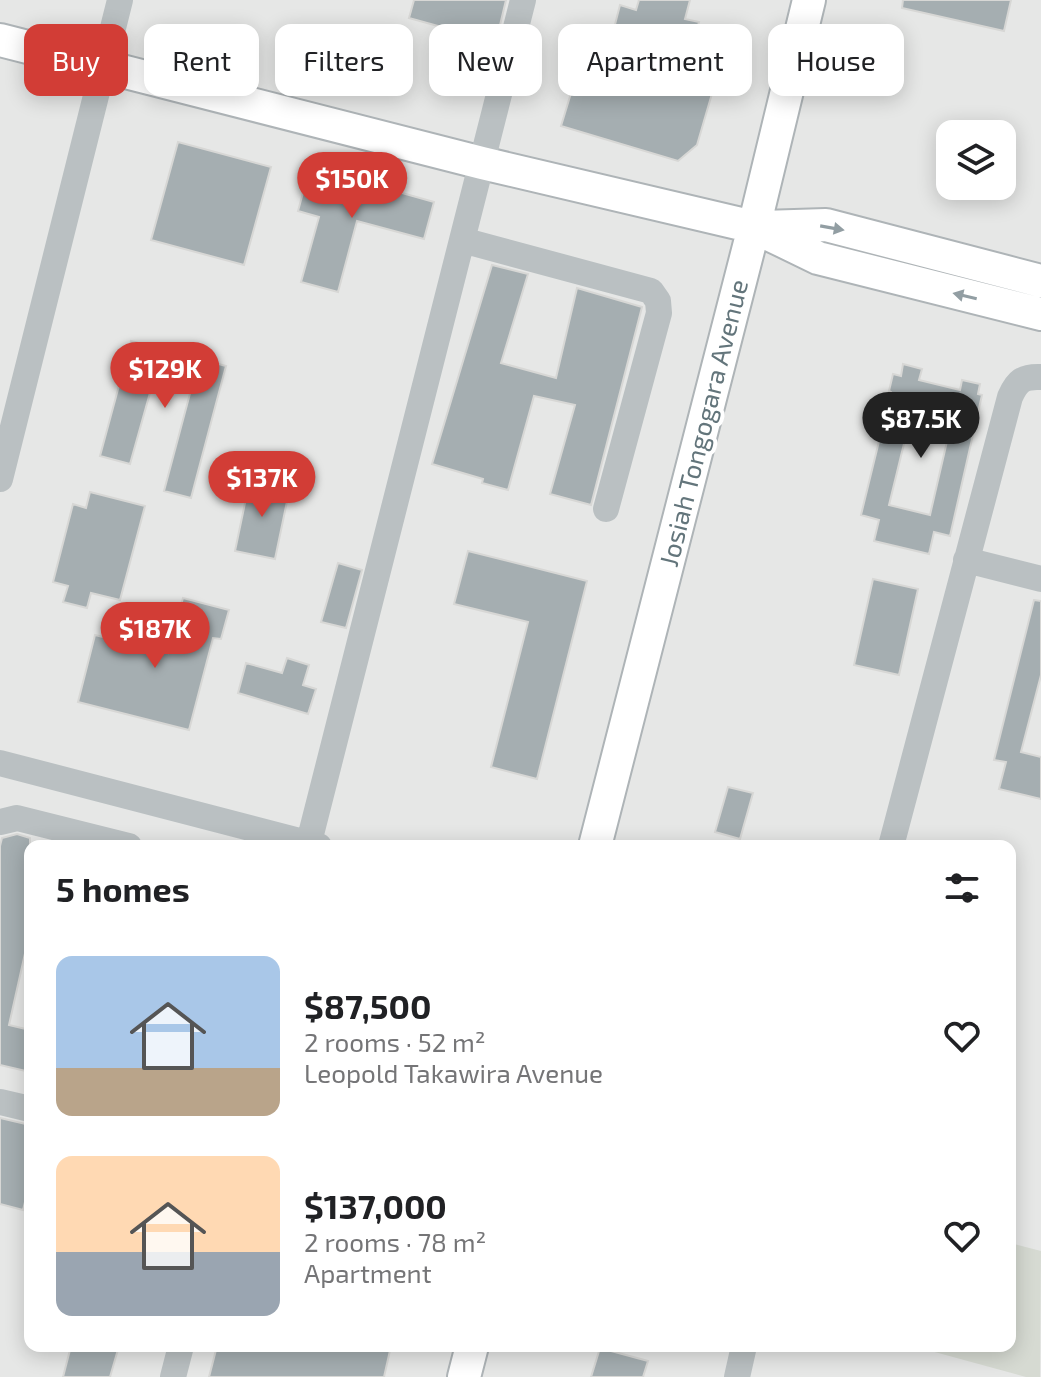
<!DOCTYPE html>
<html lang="en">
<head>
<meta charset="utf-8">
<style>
	body { margin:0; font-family:"Exo 2",sans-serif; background:#f2f2f2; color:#202124; height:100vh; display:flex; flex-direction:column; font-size:30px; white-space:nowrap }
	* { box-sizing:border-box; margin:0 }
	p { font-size:26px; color:#757577 }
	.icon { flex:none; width:44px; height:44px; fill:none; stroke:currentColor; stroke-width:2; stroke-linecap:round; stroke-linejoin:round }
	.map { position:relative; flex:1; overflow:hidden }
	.drawer { position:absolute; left:24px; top:840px; width:992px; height:512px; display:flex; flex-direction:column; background:#fff; border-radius:16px; box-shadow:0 4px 20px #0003 }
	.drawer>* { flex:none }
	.hud { position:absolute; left:24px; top:24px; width:994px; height:72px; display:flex; gap:16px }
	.tools { position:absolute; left:936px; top:120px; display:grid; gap:16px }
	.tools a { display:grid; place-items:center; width:80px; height:80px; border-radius:16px; background:#fff; box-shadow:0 4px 20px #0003; font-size:40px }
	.price { position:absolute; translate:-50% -68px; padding:0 18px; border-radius:28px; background:#d23d36; color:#fff; font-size:26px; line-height:52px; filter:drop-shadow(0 2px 4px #0008) }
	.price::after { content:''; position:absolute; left:50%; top:48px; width:24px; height:18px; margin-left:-12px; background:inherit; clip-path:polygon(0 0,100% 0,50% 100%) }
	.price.selected { background:#222; color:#fff }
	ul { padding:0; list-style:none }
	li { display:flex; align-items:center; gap:24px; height:200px; padding:0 32px }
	li span { display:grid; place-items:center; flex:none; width:224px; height:160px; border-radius:16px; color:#555 }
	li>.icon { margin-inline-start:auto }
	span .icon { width:96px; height:96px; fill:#fffc; stroke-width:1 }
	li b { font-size:34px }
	h2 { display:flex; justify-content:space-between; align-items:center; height:96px; padding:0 32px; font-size:34px }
	.chip { padding:0 28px; border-radius:16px; background:#fff; box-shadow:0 4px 20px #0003; font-size:28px; line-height:72px }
	.chip.selected { background:#d23d36; color:#fff }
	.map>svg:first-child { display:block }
	.built { fill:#e6e7e6; fill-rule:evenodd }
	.garden { fill:#d6dad2 }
	.building { fill:#a5aeb1; stroke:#d7d7d5; stroke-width:2; fill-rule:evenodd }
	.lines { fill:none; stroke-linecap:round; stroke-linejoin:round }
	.major-casing { stroke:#aeb4b7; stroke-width:36 }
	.minor { stroke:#bac0c2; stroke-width:26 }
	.major { stroke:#fff; stroke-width:32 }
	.oneway { fill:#929ea3 }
	.labels { text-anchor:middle; stroke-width:8; stroke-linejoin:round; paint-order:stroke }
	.street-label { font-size:26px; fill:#63757b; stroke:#fff }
</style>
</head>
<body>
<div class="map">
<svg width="1041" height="1377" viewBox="0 0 1041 1377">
	<rect width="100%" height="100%" fill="#f6f5f3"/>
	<path class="built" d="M0,0H1041V1377H0ZM950,134H1002V186H950ZM30,846H1010V1346H30Z"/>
	<path class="garden" d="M1010,1243L1041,1251L1040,1377H1026L920,1348V1346H1010Z"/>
	<path class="building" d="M414,0H506L496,42L409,18Z
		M639,0H690L685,19L699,22L688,65L718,73L697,145L678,161L561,126L589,34L611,40L620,5L636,10Z
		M903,0H1011L1004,31L902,8Z
		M178,142L271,167L244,265L151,240Z
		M310,167L434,202L424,239L357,221L338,292L301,282L319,217L298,211Z
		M492,265L528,274L501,363L556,378L577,288L642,307L591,505L550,494L575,405L534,396L508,490L482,483L483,479L432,464Z
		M131,341L226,366L191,498L164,491L192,386L155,375L130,464L100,456Z
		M903,364L922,369L919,380L960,390L962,380L980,384L978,394L982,395L950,536L934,532L929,554L874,541L879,520L861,515L891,392L889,391L893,374L901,376ZM911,415L951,424L930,515L889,505Z
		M250,479L290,487L275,559L235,551Z
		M90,492L145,506L120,600L91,593L87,608L63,602L68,586L53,582L73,504L86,508Z
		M468,551L587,581L537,779L491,767L528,622L454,604Z
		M338,563L362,570L346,628L321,622Z
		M873,579L918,589L899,675L854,665Z
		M183,598L229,610L221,639L213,638L189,730L78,702L95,635L168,653Z
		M1034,600L1041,601V675L1021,752L1041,757V799L999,789L1006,762L994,760Z
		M287,658L309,665L303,685L316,689L308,714L238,693L246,663L282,673Z
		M728,787L753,793L740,839L715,832Z
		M17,834L30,838V931L9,1025L30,1030V1072L0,1065V846L2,838Z
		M0,1118L30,1125V1182L23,1210L0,1204Z
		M71,1346H119L110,1377H63Z
		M217,1346H391L384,1377H209Z
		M600,1348L648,1361L643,1377H591Z"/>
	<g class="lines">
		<defs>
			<path id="major" d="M0,40L482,163L754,227L818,258L1041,314
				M762,227L826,225L1041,281
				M595,846L754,227L809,0
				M464,1377L472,1346"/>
		</defs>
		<use href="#major" class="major-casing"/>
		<path class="minor" d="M462,240L651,291L658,301L659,313L606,509
			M0,479L120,0
			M966,560L1041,579
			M0,763L319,846
			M0,822L17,818L129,846
			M308,846L523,0
			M891,846L1010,397C1017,381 1023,376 1041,377
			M0,1102L30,1109
			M173,1377L181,1346
			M737,1377L744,1346"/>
		<use href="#major" class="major"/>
	</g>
	<defs><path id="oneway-solid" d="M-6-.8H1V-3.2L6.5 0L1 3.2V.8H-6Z" transform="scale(2)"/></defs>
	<g class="oneway">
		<use href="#oneway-solid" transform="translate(832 228) rotate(10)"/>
		<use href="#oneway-solid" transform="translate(965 296) rotate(-167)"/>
	</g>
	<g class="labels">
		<g class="street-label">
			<text transform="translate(704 423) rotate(-76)" y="9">Josiah Tongogara Avenue</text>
		</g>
	</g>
</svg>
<div class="tools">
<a><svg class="icon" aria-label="layers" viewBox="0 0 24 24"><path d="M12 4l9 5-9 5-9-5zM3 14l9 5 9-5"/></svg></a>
</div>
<b class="price" style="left:352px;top:220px">$150K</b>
<b class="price" style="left:165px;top:410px">$129K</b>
<b class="price selected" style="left:921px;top:460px">$87.5K</b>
<b class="price" style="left:262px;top:519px">$137K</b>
<b class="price" style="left:155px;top:670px">$187K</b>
<div class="hud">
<a class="chip selected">Buy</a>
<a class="chip">Rent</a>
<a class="chip">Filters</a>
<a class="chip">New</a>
<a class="chip">Apartment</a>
<a class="chip">House</a>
</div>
<section class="drawer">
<h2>5 homes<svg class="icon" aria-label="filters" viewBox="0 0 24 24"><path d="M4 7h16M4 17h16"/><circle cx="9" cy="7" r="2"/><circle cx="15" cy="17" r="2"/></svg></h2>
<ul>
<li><span style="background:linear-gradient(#a9c7e8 70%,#b9a48a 0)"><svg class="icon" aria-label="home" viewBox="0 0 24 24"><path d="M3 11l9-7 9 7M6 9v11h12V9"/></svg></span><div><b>$87,500</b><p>2 rooms · 52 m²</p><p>Leopold Takawira Avenue</p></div><svg class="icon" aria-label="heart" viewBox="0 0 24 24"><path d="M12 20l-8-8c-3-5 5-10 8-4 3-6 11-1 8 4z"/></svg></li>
<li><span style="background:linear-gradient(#ffd9b3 60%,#9aa5b1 0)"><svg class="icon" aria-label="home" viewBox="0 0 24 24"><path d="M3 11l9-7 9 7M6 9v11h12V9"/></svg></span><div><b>$137,000</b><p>2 rooms · 78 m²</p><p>Apartment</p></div><svg class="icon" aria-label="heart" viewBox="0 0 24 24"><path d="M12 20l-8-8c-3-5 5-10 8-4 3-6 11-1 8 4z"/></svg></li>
</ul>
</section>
</div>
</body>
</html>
